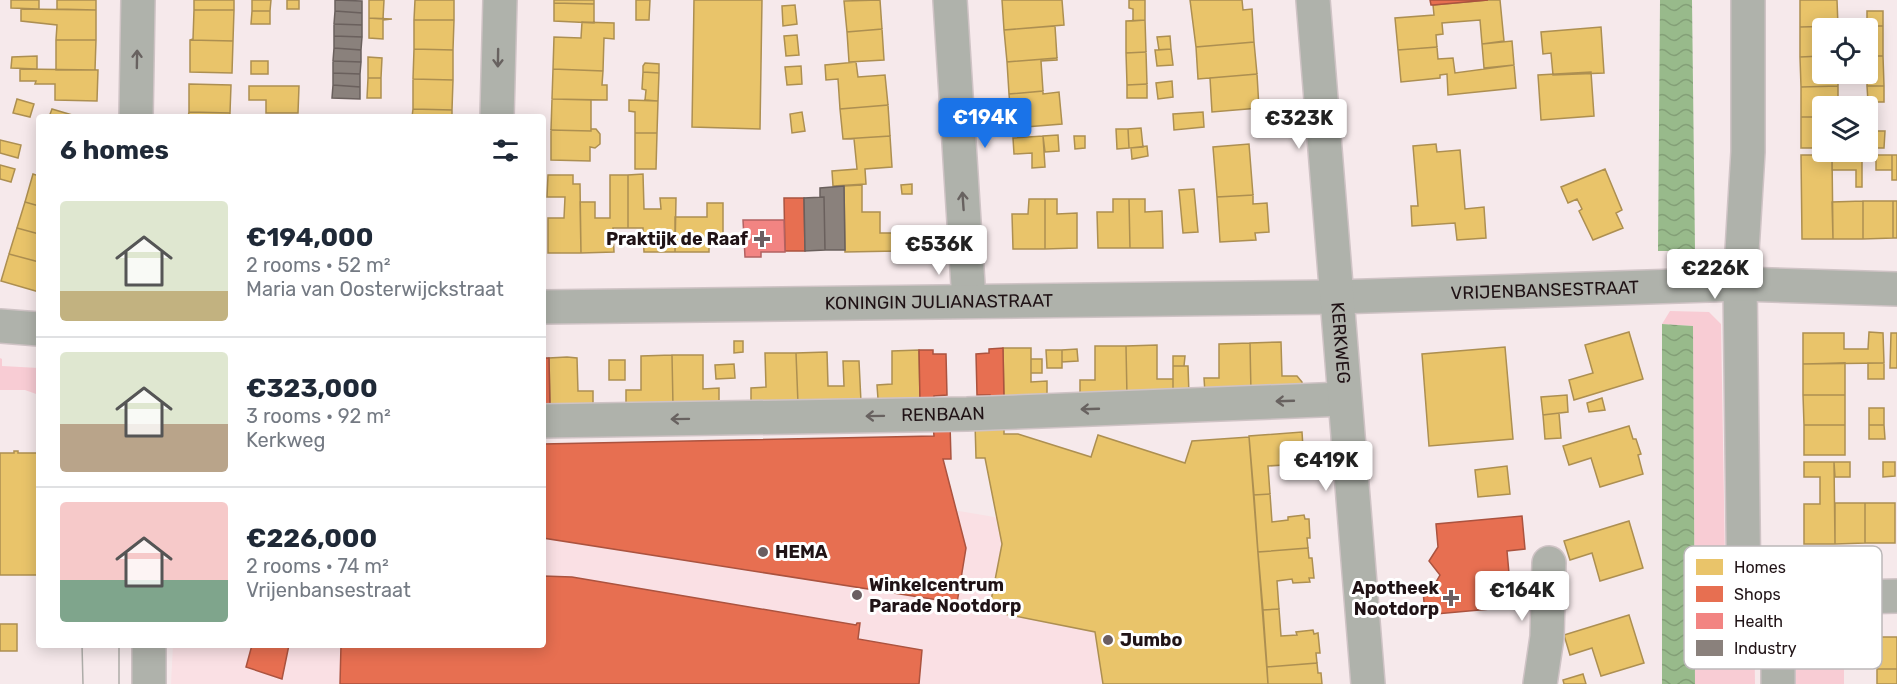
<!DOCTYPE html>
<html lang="en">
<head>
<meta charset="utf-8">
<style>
	body { margin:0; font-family:Rubik,sans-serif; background:#f6f6f7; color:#1f2937; height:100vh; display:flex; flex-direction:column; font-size:22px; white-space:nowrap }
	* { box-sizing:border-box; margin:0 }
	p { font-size:20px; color:#747a83 }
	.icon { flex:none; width:33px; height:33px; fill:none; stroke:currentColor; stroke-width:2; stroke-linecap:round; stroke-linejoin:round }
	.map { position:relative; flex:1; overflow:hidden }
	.panel { position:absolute; left:36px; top:114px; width:510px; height:534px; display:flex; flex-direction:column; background:#fff; border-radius:6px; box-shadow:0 3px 15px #0003 }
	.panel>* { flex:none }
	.tools { position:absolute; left:1812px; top:18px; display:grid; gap:12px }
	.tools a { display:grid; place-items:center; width:66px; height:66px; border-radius:6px; background:#fff; box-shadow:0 3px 15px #0003; font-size:30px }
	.price { position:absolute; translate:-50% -51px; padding:0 14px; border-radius:6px; background:#fff; color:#222; font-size:20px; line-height:39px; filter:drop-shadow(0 2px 3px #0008) }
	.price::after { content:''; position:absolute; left:50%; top:36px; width:18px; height:14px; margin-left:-9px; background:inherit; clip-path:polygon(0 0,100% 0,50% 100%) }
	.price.selected { background:#1a73e8; color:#fff }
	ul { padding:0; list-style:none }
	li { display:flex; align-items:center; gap:18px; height:150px; padding:0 24px }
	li+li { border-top:2px solid #e0e1e3 }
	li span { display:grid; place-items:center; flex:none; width:168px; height:120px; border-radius:6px; color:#555 }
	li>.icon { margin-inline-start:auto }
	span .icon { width:72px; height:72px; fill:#fffc; stroke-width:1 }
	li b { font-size:26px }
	h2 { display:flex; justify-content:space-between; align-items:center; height:72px; padding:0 24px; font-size:26px }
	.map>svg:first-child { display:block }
	.built { fill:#fae0e4 }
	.grass { fill:#f8ccd4 }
	.water { fill:url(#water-waves) }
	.homes { fill:#e9c46a; stroke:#ad8f51; stroke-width:1.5 }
	.shops { fill:#e76f51; stroke:#ab533f; stroke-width:1.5 }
	.health { fill:#f28482; stroke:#b36262; stroke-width:1.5 }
	.industry { fill:#8a817c; stroke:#6a605d; stroke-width:1.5 }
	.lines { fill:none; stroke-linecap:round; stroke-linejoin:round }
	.minor-casing { stroke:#cfc3c5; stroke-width:36 }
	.tertiary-casing { stroke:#cfc3c5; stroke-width:36 }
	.minor { stroke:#afb2ab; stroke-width:33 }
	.tertiary { stroke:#afb2ab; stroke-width:33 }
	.tram { stroke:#adaca8; stroke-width:1.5 }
	.oneway { stroke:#686260 }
	.poi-dot { fill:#6b5e61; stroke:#fff; stroke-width:2 }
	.labels { text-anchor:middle; stroke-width:6; stroke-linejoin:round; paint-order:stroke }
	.poi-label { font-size:18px; font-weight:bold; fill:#201316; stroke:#fff; text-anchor:start }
	.street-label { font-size:18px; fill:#201316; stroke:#fff }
	.key { fill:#fff; stroke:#bcb8b9; stroke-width:1.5 }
	.key-label { font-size:16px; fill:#201316 }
</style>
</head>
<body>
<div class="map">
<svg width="1897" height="684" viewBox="0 0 1897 684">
	<defs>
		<pattern id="water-waves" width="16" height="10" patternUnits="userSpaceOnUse" patternTransform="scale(1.5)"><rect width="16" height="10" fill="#98ba8b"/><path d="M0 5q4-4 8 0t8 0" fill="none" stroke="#839f77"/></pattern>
	</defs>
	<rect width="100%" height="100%" fill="#f6e9eb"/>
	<path class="built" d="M543,446L579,447L1167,546L1180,684H171L173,645H543Z"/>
	<path class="grass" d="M1670,311L1709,312L1721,324L1726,618L1754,620L1755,684H1695L1693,326L1662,324Z
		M0,358L2,359V366L39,368V395L25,390H0Z
		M1844,617V684H1789L1786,619H1802V633H1816V619Z"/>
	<path class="water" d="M1660,0H1692L1695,251H1658Z
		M1662,324L1693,326L1695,684H1662Z"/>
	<path class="homes" d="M11,0H39V9L11,8Z
		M57,0H96V10L57,9Z
		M194,0H234V10H194Z
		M252,0H271L270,11H252Z
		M287,0H299V9H287Z
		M369,0H384L383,19L369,18Z
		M415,0H454V20H414Z
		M554,0H594V4L554,3Z
		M636,0H650L649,20H636Z
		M694,0H762L760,129L692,127Z
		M880,0L882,29L847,32L844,1Z
		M1002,0H1062L1064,25L1004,30Z
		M1129,0H1145V20L1133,21V9L1129,8Z
		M1190,0H1242L1243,10L1252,9L1254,42L1196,47Z
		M1488,0H1500L1504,41L1482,44L1480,20L1442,23L1443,34L1436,35L1437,47L1398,50L1395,18L1434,15L1433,5Z
		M1800,0H1837L1838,26L1800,27Z
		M554,3L594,4V23L554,21Z
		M795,5L797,24L783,26L782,6Z
		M21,9L96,10V40H56L57,25L21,21Z
		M194,10H234L233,41L190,40L193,39Z
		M252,11H270V24H251Z
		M1867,11H1883V26H1867Z
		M369,18L392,19L383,20V39L369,38Z
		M414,20H454L453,50L414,49Z
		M1145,20L1146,52L1126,53V21Z
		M582,22L614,23V39L604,38L603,71L553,69L554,37L581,38Z
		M1055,26L1057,58L1007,62L1004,30Z
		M1838,26V28H1822V56L1800,57V27Z
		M1867,26H1883V56H1868Z
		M1601,27L1604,73L1553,75L1551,53L1543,54L1541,32Z
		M882,29L884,60L849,62L847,32Z
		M797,35L799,55L786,56L784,36Z
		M1170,36L1171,49L1159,50L1157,37Z
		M56,40H96L95,70H98H56Z
		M190,40L233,41L232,73L190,72Z
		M1512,41L1514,65L1484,68L1482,44Z
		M1254,42L1257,74L1198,79L1196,47Z
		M1437,47L1438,59L1453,58L1455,73L1514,65L1516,88L1448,95L1447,74L1440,75V78L1401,82L1398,50Z
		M414,49L453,50V80L413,79Z
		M1171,49L1173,65L1157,66L1155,50Z
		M1146,52L1147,84L1127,85L1126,53Z
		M37,56V69L11,68L12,57Z
		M1822,56V74H1838V86L1801,87L1800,57Z
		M1868,56H1883L1884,86H1867Z
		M368,57L382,58L381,78H368Z
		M1057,58V60L1041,61L1043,91L1009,94L1007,62Z
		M251,61H268V74H251Z
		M856,62L858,77L885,75L888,105L840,109L838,79L826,80L825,65Z
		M645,63L659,64V73L643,72V66Z
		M801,66L802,84L787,85L785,67Z
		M20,69L98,70L97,101L55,100V84H35L36,81H20Z
		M553,69L603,71L602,85H607V100L552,99Z
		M643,72L659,73L658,101L645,100L646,90L642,89Z
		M1591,72L1594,116L1541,120L1538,75Z
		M1257,74L1259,108L1212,112L1210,78Z
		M368,78H381V98H367Z
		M413,79L453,80L452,110L413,109Z
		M1172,81L1173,97L1158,99L1156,83Z
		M189,84L231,85L230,113L189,112Z
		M1147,84V98H1127V85Z
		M249,86H299L298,113H266V100H249Z
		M1838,86V106H1822V117H1801V87Z
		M1867,86H1884V102H1868Z
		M1043,91V94L1059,92L1062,124L1012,128L1009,94Z
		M17,99L34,104L30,117L13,113Z
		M552,99L591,100V131L551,130Z
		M629,100L658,101L657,133H635V112L629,111Z
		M888,105L890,136L843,139L840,109Z
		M52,109L79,117H49Z
		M413,109L452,110V117H412Z
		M189,112L230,113V117H188Z
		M802,112L805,131L792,133L790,114Z
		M1203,112L1204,127L1174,130L1173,114Z
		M1801,117H1822V148H1801Z
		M1141,128L1143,147L1129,148L1128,129Z
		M591,129H596L600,134V144L595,148L590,147V161L551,160V130L591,131Z
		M1116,129H1128L1129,148L1117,149Z
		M1868,131H1885L1884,148H1868Z
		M635,133H657L656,169H635Z
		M1058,135L1059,151L1045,152L1043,136Z
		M890,136L892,167L865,169L866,184L833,186L832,171L857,169L854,139H843Z
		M1043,136L1045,167L1032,168V153L1014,154L1013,138Z
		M1074,136H1085V148L1075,149Z
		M0,140L21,145L18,158L0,153Z
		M1249,144L1253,195L1217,197L1213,147Z
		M1436,144L1437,152L1460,150L1465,209L1484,207L1486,238L1457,240L1455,223L1412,226L1411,206H1418L1413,146Z
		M1147,146L1148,156L1132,159L1131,148Z
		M1801,155H1832L1833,239H1802Z
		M1832,155H1862V187H1856V170H1832Z
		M1876,155H1892V180V170H1876Z
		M1892,155H1897V180H1892Z
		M0,165L15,169L11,182L0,179Z
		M1605,169L1622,210L1616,213L1623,228L1593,240L1579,211L1582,209L1577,199L1568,203L1561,187Z
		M33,174L39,176V206L25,202Z
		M643,174L644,209H661L660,198H676L675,252H644L643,228H628V175Z
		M548,175H573V184H580L581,253H548V218H564L565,197H547Z
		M610,175H628V228H613L614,252L581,253L580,202H595V218H610Z
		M912,184V194H902L901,185Z
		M862,185V212H880V233H897L898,251L845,252L844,186Z
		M1194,189L1198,232L1183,233L1179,190Z
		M1253,195V204L1267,203L1269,232L1255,233L1256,240L1220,242L1217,197Z
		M1029,199H1045V249H1013L1012,214H1028Z
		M1045,199H1057V214L1077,213V248L1045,249Z
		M1113,199H1129L1130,248H1098L1097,212H1113Z
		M1129,199H1145V212L1162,211L1163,248H1130Z
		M1863,201V239H1833L1832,202Z
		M1863,201H1893V238L1863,239Z
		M1893,201H1897V238H1893Z
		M25,202L39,206V234L17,228Z
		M707,203H723V239L709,240V252H675V217H707Z
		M17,228L39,234V262L9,254Z
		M9,254L39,262V292L1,281Z
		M1629,332L1643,379L1574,400L1569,380L1593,373L1585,345Z
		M1869,332L1883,333L1884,363L1803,364V333H1844V349H1868Z
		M1891,333H1897V368H1890Z
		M734,341H743V352L734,353Z
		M1281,342L1282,376H1297L1302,382V386L1251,394L1250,343Z
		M1250,343L1251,394L1205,393L1204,378H1219V344Z
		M1157,345V379H1173V395L1127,397L1126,346Z
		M1095,346H1126L1127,397L1080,395V380H1095Z
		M1505,347L1513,439L1429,446L1422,354Z
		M1003,348H1031V382L1047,381V396L1004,399Z
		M1077,349L1078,361L1062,362V350Z
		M919,350L920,401L878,399L877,385L892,384V351Z
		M1046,350H1062V368H1047Z
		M827,352L828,386H844L843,361H859L861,402L798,404L796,353Z
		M765,353H796L798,404L751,402V388L766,387Z
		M672,355L673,406L626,405V390H641V356Z
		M672,355H703V389L719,388V403L673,406Z
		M1173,356H1185L1184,366H1173Z
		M567,357L577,358L578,391H593V406L550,409L549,358Z
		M1031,359H1042V373H1031Z
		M609,360H625V380H609Z
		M1845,363V395H1803V364Z
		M1868,363H1884V379H1868Z
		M734,364L735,378L716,379L715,365Z
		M1173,366H1188L1189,395H1173Z
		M1567,395L1568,412L1543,415L1541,397Z
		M1803,395H1845V425H1804Z
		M1602,398L1605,410L1589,412L1587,403Z
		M1869,408H1884V425H1869Z
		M1559,413L1561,438L1545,439L1543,415Z
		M975,423L1004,429V434H1018L1091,457L1098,435L1185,463L1192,441L1249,437L1268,684H1103L1095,632L989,611L1002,544L985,458H976Z
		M1804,425H1845V455H1804Z
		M1869,425H1884L1885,439H1869Z
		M1629,426L1633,439H1636L1641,454L1638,455L1643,474L1600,487L1591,458L1569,465L1563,446Z
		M1302,432L1304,463H1301V467L1284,468V465L1268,466L1270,494L1254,495L1249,436Z
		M14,451H18V453H39V575H0V453H14Z
		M1804,462H1834L1835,544H1804V504H1820V477H1804Z
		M1834,462H1850V477H1835Z
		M1883,462H1895V476L1883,477Z
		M1507,466L1510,494L1478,497L1475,470Z
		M1270,494L1272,522L1288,520V517L1304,515L1305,519H1309L1310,538H1307L1308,548L1258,552L1254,495Z
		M1835,503H1865V543L1835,544Z
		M1865,503H1895V543H1865Z
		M1629,521L1643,568L1600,581L1592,553L1570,560L1564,541Z
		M1308,548L1309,558H1312L1314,578H1309L1310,582L1293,583L1292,579L1277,581L1279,609L1263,610L1258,552Z
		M1279,609L1281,636L1297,635L1296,632L1313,630L1314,634L1318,633L1320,653H1316L1317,663L1267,667L1263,610Z
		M1629,615L1644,663L1601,676L1592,648L1570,655L1564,635Z
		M0,624H17V651H0Z
		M1877,637H1897V669H1877Z
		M1317,663L1318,673H1321L1322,684H1268L1267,667Z
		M1877,669H1897V684H1877Z
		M1583,674L1586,684H1564L1563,680Z"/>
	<path class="shops" d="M1430,0H1488L1433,5H1431Z
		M784,198H804L805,251H785Z
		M1003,348L1004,399H990V395H977L976,354L989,353V349Z
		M919,350H933V354H946L947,395L934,396V400L920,401Z
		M545,358H549L550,409L543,408V359Z
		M933,424H950L951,459H943L966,548L957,603L543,538V444L934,436Z
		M1522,516L1525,549L1507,551L1512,607L1425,615L1423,590L1432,589L1440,575L1429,561L1438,547L1436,524Z
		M543,576L572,577L856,625L857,623H860L858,639L922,650L919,684H340L341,645H543Z
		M252,645H289L282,679L246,667Z"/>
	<path class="health" d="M743,220H784L785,252H761V257H745Z"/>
	<path class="industry" d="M335,0L362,1V13L335,11Z
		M335,11L362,13V25L334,24Z
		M334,24L362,25V37L334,36Z
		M334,36L362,37L361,50L334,48Z
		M334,48L361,50V62L333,61Z
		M333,61L361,62L360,74L333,73Z
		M333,73L360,74V87L333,85Z
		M333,85L360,87V99L332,98Z
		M844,186L845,250H825L824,197H820V188Z
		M824,197L825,250L805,251L804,198Z"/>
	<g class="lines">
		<defs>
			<g id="minor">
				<path d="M950,0L969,301"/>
				<path d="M1748,0V152L1740,284L1744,600L1897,596"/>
				<path d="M136,117L138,0"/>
				<path d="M497,117L500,0"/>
				<path id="s1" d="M543,307L1336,297L1740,284L1897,289"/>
				<path d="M0,326L39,329"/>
				<path id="s2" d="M543,421L967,414L1344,399"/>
				<path d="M149,684V645"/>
				<path d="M1540,684L1547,637L1549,563"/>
				<path d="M1778,684V600"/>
			</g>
			<g id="tertiary">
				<path id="s3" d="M1313,0L1368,684"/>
			</g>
		</defs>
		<use href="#minor" class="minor-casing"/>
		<use href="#tertiary" class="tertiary-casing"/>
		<use href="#minor" class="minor"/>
		<use href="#tertiary" class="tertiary"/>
		<path class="tram" d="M82,645L83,684
			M119,684V645"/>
	</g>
	<defs><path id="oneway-shaft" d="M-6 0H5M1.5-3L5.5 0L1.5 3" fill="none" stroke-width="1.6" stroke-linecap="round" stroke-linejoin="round" transform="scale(1.5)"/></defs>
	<g class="oneway">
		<use href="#oneway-shaft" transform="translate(498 58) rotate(91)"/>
		<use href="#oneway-shaft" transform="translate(137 59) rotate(-89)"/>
		<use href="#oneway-shaft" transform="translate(963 201) rotate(-94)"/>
		<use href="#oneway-shaft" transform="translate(1285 401) rotate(178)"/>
		<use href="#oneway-shaft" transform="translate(1090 409) rotate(178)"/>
		<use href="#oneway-shaft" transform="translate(875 416) rotate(179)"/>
		<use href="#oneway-shaft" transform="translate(680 419) rotate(179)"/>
	</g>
	<g class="poi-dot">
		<path d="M759 230h6v6h6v6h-6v6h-6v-6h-6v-6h6z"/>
		<circle cx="763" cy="552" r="6"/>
		<circle cx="857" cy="595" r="6"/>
		<path d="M1448 589h6v6h6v6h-6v6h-6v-6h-6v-6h6z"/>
		<circle cx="1108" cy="640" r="6"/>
	</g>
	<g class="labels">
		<g class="poi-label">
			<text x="748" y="245" text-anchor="end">Praktijk de Raaf</text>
			<text x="775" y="558">HEMA</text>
			<text x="869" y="591">Winkelcentrum<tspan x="869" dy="21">Parade Nootdorp</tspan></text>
			<text x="1439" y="594" text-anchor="end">Apotheek<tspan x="1439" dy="21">Nootdorp</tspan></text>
			<text x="1120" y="646">Jumbo</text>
		</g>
		<g class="street-label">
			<text dy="6" stroke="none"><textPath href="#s1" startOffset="1002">VRIJENBANSESTRAAT</textPath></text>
			<text dy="6" stroke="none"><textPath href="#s1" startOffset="396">KONINGIN JULIANASTRAAT</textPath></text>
			<text dy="6" stroke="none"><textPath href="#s3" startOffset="344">KERKWEG</textPath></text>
			<text dy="6" stroke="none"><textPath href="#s2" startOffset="400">RENBAAN</textPath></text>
		</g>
	</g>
	<rect x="1684" y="546" width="198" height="123" rx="9" class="key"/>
	<rect x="1696" y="559" width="27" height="16" fill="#e9c46a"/>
	<rect x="1696" y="586" width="27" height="16" fill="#e76f51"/>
	<rect x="1696" y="613" width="27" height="16" fill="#f28482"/>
	<rect x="1696" y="640" width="27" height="16" fill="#8a817c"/>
	<g class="key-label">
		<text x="1734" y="573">Homes</text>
		<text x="1734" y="600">Shops</text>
		<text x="1734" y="627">Health</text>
		<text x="1734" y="654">Industry</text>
	</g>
</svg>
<div class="tools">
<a><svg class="icon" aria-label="locate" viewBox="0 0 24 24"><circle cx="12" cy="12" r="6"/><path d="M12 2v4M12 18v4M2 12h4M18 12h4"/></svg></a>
<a><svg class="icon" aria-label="layers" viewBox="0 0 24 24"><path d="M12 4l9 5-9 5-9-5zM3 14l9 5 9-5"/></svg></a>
</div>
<b class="price selected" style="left:985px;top:149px">€194K</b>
<b class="price" style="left:1299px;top:150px">€323K</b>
<b class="price" style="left:939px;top:276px">€536K</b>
<b class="price" style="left:1715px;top:300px">€226K</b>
<b class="price" style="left:1326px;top:492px">€419K</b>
<b class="price" style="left:1522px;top:622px">€164K</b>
<section class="panel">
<h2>6 homes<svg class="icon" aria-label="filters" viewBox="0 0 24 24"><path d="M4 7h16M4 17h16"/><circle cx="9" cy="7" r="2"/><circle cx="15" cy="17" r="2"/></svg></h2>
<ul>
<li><span style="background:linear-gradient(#dfe7d0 75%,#c2b280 0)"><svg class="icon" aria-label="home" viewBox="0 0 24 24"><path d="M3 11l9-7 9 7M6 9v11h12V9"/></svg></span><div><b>€194,000</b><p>2 rooms · 52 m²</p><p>Maria van Oosterwijckstraat</p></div></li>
<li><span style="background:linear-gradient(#dfe7d0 60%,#b9a48a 0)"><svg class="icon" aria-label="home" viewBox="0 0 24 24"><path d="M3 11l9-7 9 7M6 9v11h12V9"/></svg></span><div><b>€323,000</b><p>3 rooms · 92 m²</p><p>Kerkweg</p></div></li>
<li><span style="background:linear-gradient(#f6c9c9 65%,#7fa58c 0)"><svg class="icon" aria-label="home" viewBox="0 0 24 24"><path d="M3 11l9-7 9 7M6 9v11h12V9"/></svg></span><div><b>€226,000</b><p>2 rooms · 74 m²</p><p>Vrijenbansestraat</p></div></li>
</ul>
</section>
</div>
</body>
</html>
